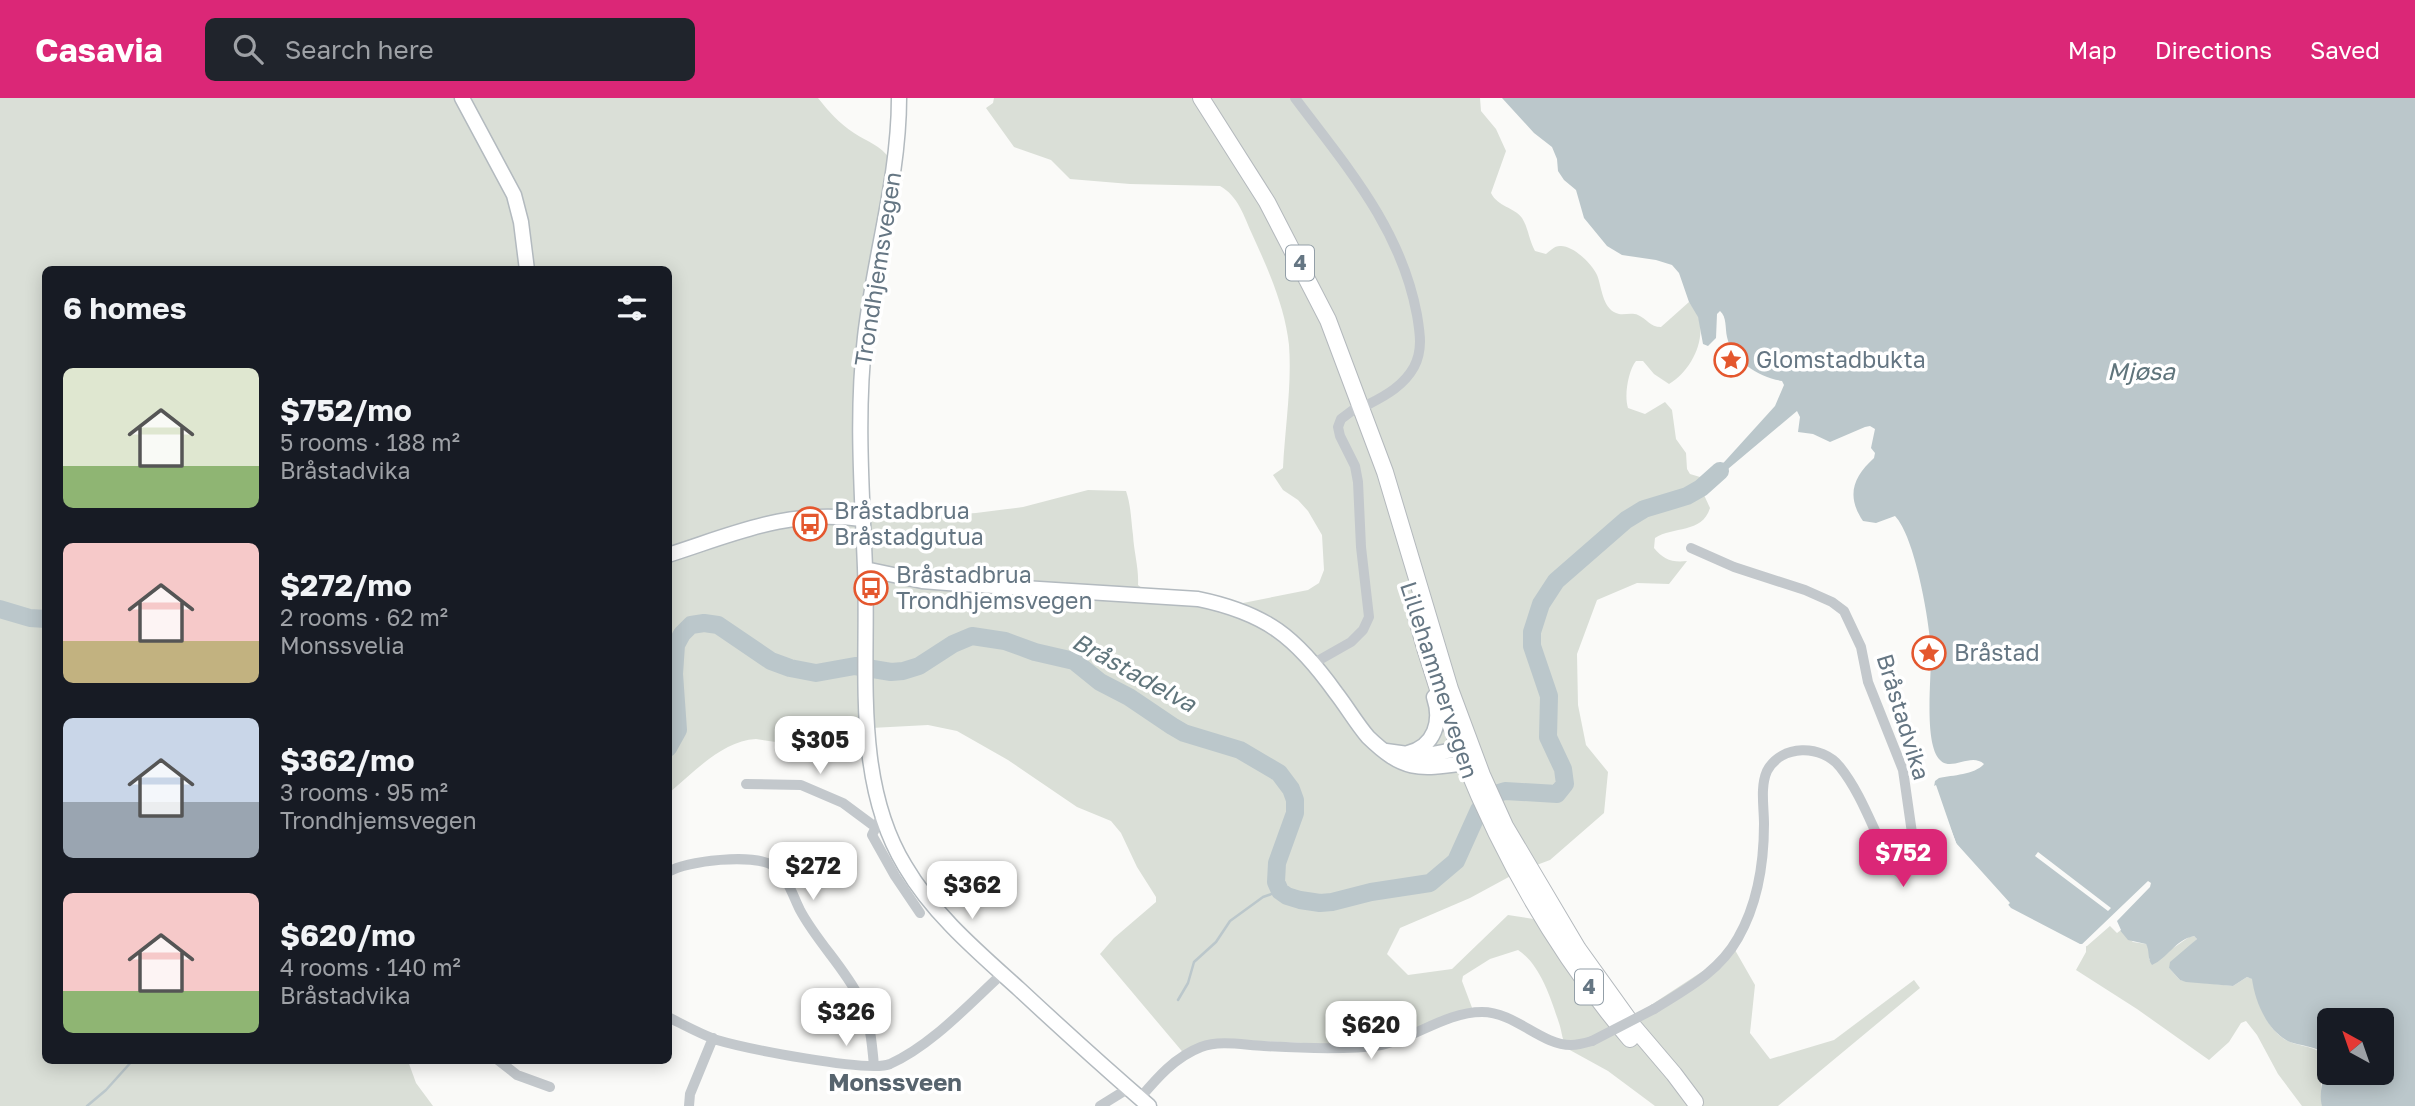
<!DOCTYPE html>
<html lang="en">
<head>
<meta charset="utf-8">
<style>
	body { margin:0; font-family:"Golos Text",sans-serif; background:#20242c; color:#f1f3f6; height:100vh; display:flex; flex-direction:column; font-size:26px; white-space:nowrap }
	* { box-sizing:border-box; margin:0 }
	p { font-size:23px; color:#9ea1a6 }
	.icon { flex:none; width:38px; height:38px; fill:none; stroke:currentColor; stroke-width:2; stroke-linecap:round; stroke-linejoin:round }
	.map { position:relative; flex:1; overflow:hidden }
	.sheet { position:absolute; left:42px; top:168px; width:630px; height:798px; display:flex; flex-direction:column; background:#171b24; border-radius:10px; box-shadow:0 4px 18px #0003 }
	.sheet>* { flex:none }
	.needle { width:46px; rotate:320deg }
	.buttons { position:absolute; left:2317px; top:910px; display:grid; gap:14px }
	.buttons a { display:grid; place-items:center; width:77px; height:77px; border-radius:10px; background:#171b24; box-shadow:0 4px 18px #0003; font-size:35px }
	.price { position:absolute; translate:-50% -60px; padding:0 16px; border-radius:14px; background:#fff; color:#222; font-size:23px; line-height:46px; filter:drop-shadow(0 2px 4px #0008) }
	.price::after { content:''; position:absolute; left:50%; top:42px; width:21px; height:16px; margin-left:-10px; background:inherit; clip-path:polygon(0 0,100% 0,50% 100%) }
	.price.selected { background:#db2777; color:#fff }
	ul { padding:0; list-style:none }
	li { display:flex; align-items:center; gap:21px; height:175px; padding:0 21px }
	li span { display:grid; place-items:center; flex:none; width:196px; height:140px; border-radius:10px; color:#555 }
	li>.icon { margin-inline-start:auto }
	span .icon { width:84px; height:84px; fill:#fffc; stroke-width:1 }
	li b { font-size:30px }
	h2 { display:flex; justify-content:space-between; align-items:center; height:84px; padding:0 21px; font-size:30px }
	header { display:flex; align-items:center; gap:42px; box-sizing:border-box; height:98px; padding:0 35px; background:#db2777; color:#fff }
	header strong { font-size:33px }
	nav { display:flex; gap:38px; margin-inline-start:auto; font-size:24px }
	.search { width:490px; height:63px; background:#20242c; display:flex; align-items:center; gap:18px; box-sizing:border-box; padding:0 24px; border-radius:10px; color:#9ea1a6; font-size:26px }
	.map>svg:first-child { display:block }
	.green { fill:#dadfd7 }
	.water { fill:#bbc7cb; fill-rule:evenodd }
	.pier { fill:#fafaf8 }
	.lines { fill:none; stroke-linecap:round; stroke-linejoin:round }
	.stream { stroke:#bbc7cb; stroke-width:2.5 }
	.river { stroke:#bbc7cb; stroke-width:18 }
	.secondary-casing { stroke:#b3babf; stroke-width:17 }
	.trunk-casing { stroke:#b4b9bd; stroke-width:18 }
	.minor { stroke:#c3c8cc; stroke-width:10 }
	.secondary { stroke:#fff; stroke-width:14 }
	.trunk { stroke:#fff; stroke-width:16 }
	.minor-bridge { stroke:#c3c8cc; stroke-width:10 }
	.labels { text-anchor:middle; stroke-width:7; stroke-linejoin:round; paint-order:stroke }
	.shield { fill:#fff; stroke:#939fa8; stroke-width:2 }
	.shield-label { font-size:21px; font-weight:bold; fill:#657683 }
	.street-label { font-size:23px; fill:#657683; stroke:#fff }
	.poi-label { font-size:23px; fill:#657683; stroke:#fff; text-anchor:start }
	.water-label { font-size:24px; font-style:italic; fill:#60757c; stroke:#fff }
	.neighbourhood-label { font-size:24px; font-weight:bold; fill:#57646e; stroke:#fff }
</style>
</head>
<body>
<header>
<strong>Casavia</strong>
<div class="search"><svg class="icon" aria-label="search" viewBox="0 0 24 24"><circle cx="10" cy="10" r="6"/><path d="M15 15l6 6"/></svg>Search here</div>
<nav><a>Map</a><a>Directions</a><a>Saved</a></nav>
</header>
<div class="map">
<svg width="2415" height="1008" viewBox="0 0 2415 1008">
	<rect width="100%" height="100%" fill="#fafaf8"/>
	<path class="green" d="M0,0H818C829,14 839,25 854,35C868,44 880,47 890,61L869,226L865,414L917,419L976,415L1023,409L1088,392L1126,393C1131,407 1131,422 1133,437C1134,455 1139,470 1138,487L1143,491L1238,506L1308,492L1319,485L1324,472L1322,437L1308,413L1298,402L1283,392L1273,377L1283,370C1285,330 1292,287 1289,247C1285,209 1268,171 1252,136C1244,118 1238,98 1220,88L1130,86L1070,81L1051,62L1014,49L986,10L993,5L994,0H1480L1481,13L1496,31L1506,53L1491,95C1498,109 1514,109 1522,120C1528,129 1529,142 1535,153L1546,156C1550,153 1554,148 1560,148C1573,147 1592,166 1597,177C1602,189 1602,209 1616,215C1622,218 1631,214 1638,217C1647,221 1650,229 1661,229L1689,204C1692,208 1696,214 1698,218C1707,242 1690,274 1669,286L1654,276L1643,263H1636C1628,273 1624,298 1628,310L1645,316L1665,304L1672,312L1676,341L1686,355L1687,371L1690,376L1700,379L1717,372L1722,376L1709,388L1704,397L1710,410C1702,436 1673,428 1655,440L1654,450C1663,461 1672,465 1687,463L1669,486L1637,485L1597,502L1577,556L1578,607L1586,647L1608,674L1604,715L1550,762L1518,774L1470,800L1400,830L1387,856L1408,877L1452,871L1508,817L1546,823L1625,924L1735,852L1755,887L1750,935L1770,961L1834,942L1914,882L1920,890L1778,1008H1655L1608,973L1568,951C1562,944 1562,933 1559,925C1551,901 1540,866 1518,852L1490,861L1463,878L1462,883L1474,915L1371,948L1233,942L1186,958L1100,856L1114,840L1156,804V799L1137,769L1121,735L1111,723L1077,709L1008,662L957,633L928,627L871,630L862,654L857,656L756,641C722,643 694,674 669,695L668,172H46V962L408,963L416,985L433,1008H0Z
		M2114,825L2133,844L2146,846L2149,851V862L2166,855L2189,839L2194,838L2197,841L2169,870L2180,882L2186,883L2233,888L2247,879L2253,881C2255,901 2268,934 2288,943C2302,950 2320,947 2327,963L2321,981L2322,1008H2302L2278,976L2257,937L2246,923L2241,925L2229,944L2209,962L2137,911L2076,872L2086,854V844Z"/>
	<path class="water" d="M1502,0H2415V1008H2322C2317,991 2329,968 2326,960C2320,946 2297,949 2286,942C2266,930 2255,903 2252,881L2247,879L2233,888L2186,884L2180,882L2169,870L2170,864L2197,841L2194,838C2175,842 2168,860 2152,867C2147,860 2150,853 2146,846L2128,842L2114,825L2085,846H2080L2011,810L1957,747L1934,689L1935,683L1939,680C1953,677 1974,677 1984,666C1971,654 1951,674 1940,662C1923,645 1932,576 1931,551C1929,521 1915,439 1895,418L1876,425L1863,423C1846,398 1853,379 1874,360L1875,355L1871,350L1875,331L1870,328L1865,329L1830,344L1813,336L1798,334L1800,319L1797,313L1722,376L1717,372L1775,308L1784,287L1782,283C1759,279 1732,263 1727,239C1725,230 1727,219 1720,213L1717,216L1716,240L1708,248L1703,246L1698,219L1689,204L1679,175L1672,167L1656,162L1622,157L1607,148L1584,120L1576,92L1564,82L1558,73L1557,61L1552,49L1534,35ZM2329,922H2382V975H2329Z"/>
	<path class="pier" d="M1936,687L1956,745L2010,805L2007,808L1951,743L1932,689Z
		M2038,754L2111,810L2108,813L2035,758Z
		M2148,783L2151,785L2150,789L2117,823L2121,832L2117,835L2110,828L2087,848L2078,850Z"/>
	<g class="lines">
		<path class="stream" d="M1178,902L1188,885L1194,864L1216,844L1230,823L1263,799L1280,793
			M87,1008L106,992L133,962"/>
		<path class="river" d="M0,511L30,520L46,521
			M668,650L678,632L674,576L676,547L682,536L691,527L704,525L718,527L771,563L790,570L816,575L855,568L891,574L903,573L919,568L953,546L972,538L1005,543L1035,554L1074,563L1100,584L1129,599L1172,628L1184,635L1240,652L1279,675L1291,691L1295,702V715L1277,765L1276,784L1280,793L1287,798L1300,802L1320,805L1332,804L1371,794L1430,785L1456,763L1479,712L1492,697L1505,693L1557,696L1565,686L1563,671L1548,639L1549,598L1532,548V534L1541,506L1556,483L1626,422L1644,411L1687,398L1701,390L1720,373"/>
		<defs>
			<path id="secondary" d="M462,0L514,97L521,124L527,172
				M899,0C899,81 874,159 865,239C856,316 862,393 865,470C869,567 852,681 905,768C933,816 978,854 1019,891C1062,931 1105,970 1149,1008
				M668,457C737,435 787,411 862,421
				M865,471L922,483L947,485L1198,501C1266,515 1296,539 1336,595C1347,609 1356,625 1368,639C1403,673 1418,672 1464,665L1472,653L1458,651L1422,658L1386,653
				M1408,655C1435,648 1442,623 1434,599"/>
			<path id="trunk" d="M1201,0L1267,104L1328,222L1385,374L1450,591L1482,677L1505,728L1578,851L1634,929L1674,976L1695,1004
				M1414,511C1456,669 1524,816 1630,941"/>
		</defs>
		<use href="#secondary" class="secondary-casing"/>
		<use href="#trunk" class="trunk-casing"/>
		<path class="minor" d="M1295,0C1346,68 1401,130 1417,217C1420,235 1423,252 1414,269C1404,287 1387,297 1369,306
			M1314,565L1351,544L1363,532L1369,519L1361,449L1358,384L1355,368L1340,338L1338,329L1341,321L1353,312
			M746,686L801,687L843,705L874,728
			M879,723L872,737L895,778L920,815
			M668,774C688,762 753,756 772,767C786,775 793,798 800,812C817,844 844,869 860,901C870,922 872,945 874,968
			M1654,911C1686,891 1719,874 1738,840C1758,805 1764,765 1764,726C1764,709 1760,689 1767,673C1781,646 1822,646 1840,669C1864,699 1875,739 1895,772L1902,776L1909,772L1914,758V749L1903,672L1868,584L1861,549L1844,513L1832,504L1805,492L1734,469L1691,450
			M668,919C684,927 700,936 717,942C744,950 868,975 890,966C931,948 969,906 1002,876
			M498,962L517,977L550,989
			M1140,1000C1157,980 1175,959 1201,949C1220,942 1243,947 1264,948C1297,950 1349,952 1381,947C1415,940 1446,914 1482,914C1515,914 1541,947 1571,947C1578,947 1585,945 1592,943
			M689,1008L690,996L713,940
			M1100,1008L1129,990"/>
		<use href="#secondary" class="secondary"/>
		<use href="#trunk" class="trunk"/>
		<path class="minor-bridge" d="M1592,943L1654,911"/>
	</g>
	<defs>
		<symbol id="sight-ring" viewBox="-11 -11 22 22"><circle r="9.5" fill="#fff" stroke="#e4572e" stroke-width="1.5"/><path d="M0-6L1.8-2.2L6-1.7L2.9 1.2L3.7 5.4L0 3.3L-3.7 5.4L-2.9 1.2L-6-1.7L-1.8-2.2Z" fill="#e4572e"/></symbol>
		<symbol id="bus-ring" viewBox="-11 -11 22 22"><circle r="9.5" fill="#fff" stroke="#e4572e" stroke-width="1.5"/><path d="M-5-6H5V4H4V6H2V4H-2V6H-4V4H-5ZM-3.5-4V0h7V-4ZM-3.5 1.2v1.5H-2V1.2ZM2 1.2v1.5H3.5V1.2Z" fill="#e4572e"/></symbol>
	</defs>
	<g fill-rule="evenodd">
		<use href="#sight-ring" x="1712" y="243" width="38" height="38"/>
		<use href="#bus-ring" x="791" y="407" width="38" height="38"/>
		<use href="#bus-ring" x="852" y="471" width="38" height="38"/>
		<use href="#sight-ring" x="1910" y="536" width="38" height="38"/>
	</g>
	<g class="labels">
		<g class="shield">
			<rect x="1286" y="147.5" width="28" height="35" rx="5"/>
			<rect x="1575" y="871.5" width="28" height="35" rx="5"/>
		</g>
		<g class="shield-label">
			<text x="1300" y="172">4</text>
			<text x="1589" y="896">4</text>
		</g>
		<g class="street-label">
			<text transform="translate(878 171) rotate(-81)" y="8">Trondhjemsvegen</text>
			<text transform="translate(1439 582) rotate(72)" y="8">Lillehammervegen</text>
			<text transform="translate(1903 619) rotate(73)" y="8">Bråstadvika</text>
		</g>
		<g class="poi-label">
			<text x="1756" y="270">Glomstadbukta</text>
			<text x="834" y="421">Bråstadbrua<tspan x="834" dy="26">Bråstadgutua</tspan></text>
			<text x="896" y="485">Bråstadbrua<tspan x="896" dy="26">Trondhjemsvegen</tspan></text>
			<text x="1954" y="563">Bråstad</text>
		</g>
		<g class="water-label">
			<text x="2141" y="282">Mjøsa</text>
			<text transform="translate(1134 575) rotate(29)" y="8">Bråstadelva</text>
		</g>
		<g class="neighbourhood-label">
			<text x="895" y="993">Monssveen</text>
		</g>
	</g>
</svg>
<div class="buttons">
<a><svg class="needle" viewBox="-14 -14 28 28"><path d="M0-13l5 13h-10z" fill="#e53935"/><path d="M0 13l5-13h-10z" fill="#9ea1a6"/></svg></a>
</div>
<b class="price" style="left:820px;top:678px">$305</b>
<b class="price selected" style="left:1903px;top:791px">$752</b>
<b class="price" style="left:813px;top:804px">$272</b>
<b class="price" style="left:972px;top:823px">$362</b>
<b class="price" style="left:846px;top:950px">$326</b>
<b class="price" style="left:1371px;top:963px">$620</b>
<section class="sheet">
<h2>6 homes<svg class="icon" aria-label="filters" viewBox="0 0 24 24"><path d="M4 7h16M4 17h16"/><circle cx="9" cy="7" r="2"/><circle cx="15" cy="17" r="2"/></svg></h2>
<ul>
<li><span style="background:linear-gradient(#dfe7d0 70%,#8fb573 0)"><svg class="icon" aria-label="home" viewBox="0 0 24 24"><path d="M3 11l9-7 9 7M6 9v11h12V9"/></svg></span><div><b>$752/mo</b><p>5 rooms · 188 m²</p><p>Bråstadvika</p></div></li>
<li><span style="background:linear-gradient(#f6c9c9 70%,#c2b280 0)"><svg class="icon" aria-label="home" viewBox="0 0 24 24"><path d="M3 11l9-7 9 7M6 9v11h12V9"/></svg></span><div><b>$272/mo</b><p>2 rooms · 62 m²</p><p>Monssvelia</p></div></li>
<li><span style="background:linear-gradient(#c9d6e8 60%,#9aa5b1 0)"><svg class="icon" aria-label="home" viewBox="0 0 24 24"><path d="M3 11l9-7 9 7M6 9v11h12V9"/></svg></span><div><b>$362/mo</b><p>3 rooms · 95 m²</p><p>Trondhjemsvegen</p></div></li>
<li><span style="background:linear-gradient(#f6c9c9 70%,#8fb573 0)"><svg class="icon" aria-label="home" viewBox="0 0 24 24"><path d="M3 11l9-7 9 7M6 9v11h12V9"/></svg></span><div><b>$620/mo</b><p>4 rooms · 140 m²</p><p>Bråstadvika</p></div></li>
</ul>
</section>
</div>
</body>
</html>
